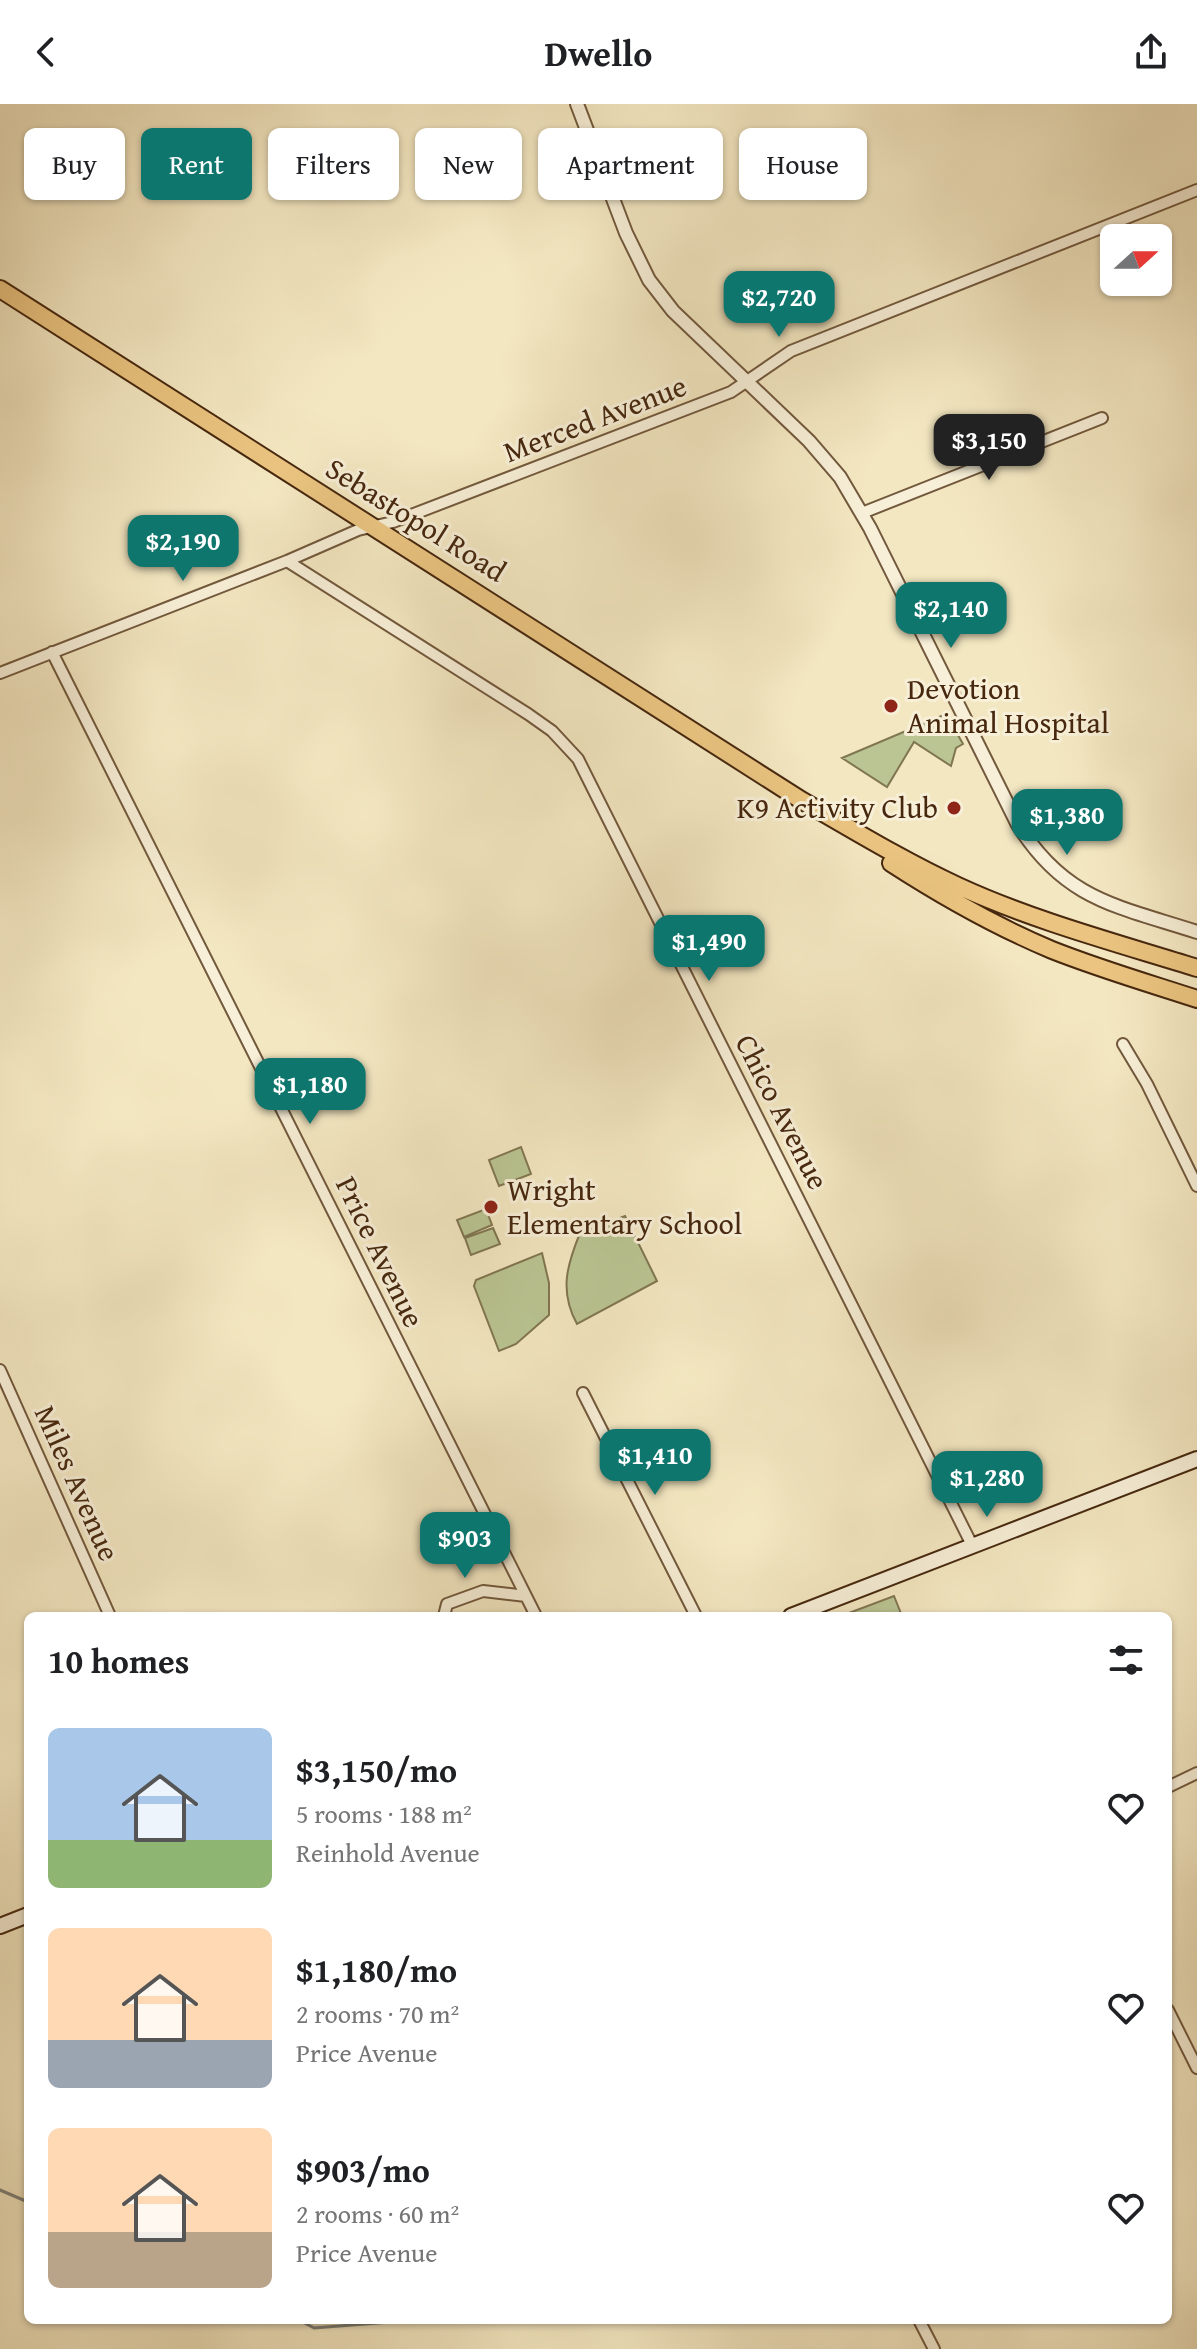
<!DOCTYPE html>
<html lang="en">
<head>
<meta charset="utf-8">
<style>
	body { margin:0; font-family:"Gentium Book Plus",serif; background:#f6f6f6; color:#202124; height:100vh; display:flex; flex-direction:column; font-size:30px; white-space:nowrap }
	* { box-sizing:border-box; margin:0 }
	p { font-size:26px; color:#757577 }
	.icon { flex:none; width:44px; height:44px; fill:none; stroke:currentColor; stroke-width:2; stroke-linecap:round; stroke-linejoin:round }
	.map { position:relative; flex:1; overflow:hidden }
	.panel { position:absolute; left:24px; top:1508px; width:1148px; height:712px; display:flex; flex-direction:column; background:#fff; border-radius:12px; box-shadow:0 2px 6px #0004 }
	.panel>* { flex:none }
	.hud { position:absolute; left:24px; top:24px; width:1150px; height:72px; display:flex; gap:16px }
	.needle { width:52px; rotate:69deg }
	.tools { position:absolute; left:1100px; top:120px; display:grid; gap:16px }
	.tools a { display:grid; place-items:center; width:72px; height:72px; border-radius:12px; background:#fff; box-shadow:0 2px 6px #0004; font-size:40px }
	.price { position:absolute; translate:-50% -68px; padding:0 18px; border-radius:16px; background:#0f766e; color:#fff; font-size:26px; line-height:52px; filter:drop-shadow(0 2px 4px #0008) }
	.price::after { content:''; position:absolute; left:50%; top:48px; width:24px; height:18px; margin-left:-12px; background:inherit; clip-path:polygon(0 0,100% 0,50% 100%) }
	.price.active { background:#222; color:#fff }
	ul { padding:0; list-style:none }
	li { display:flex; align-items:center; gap:24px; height:200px; padding:0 24px }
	li span { display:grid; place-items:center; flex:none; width:224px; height:160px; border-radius:12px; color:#555 }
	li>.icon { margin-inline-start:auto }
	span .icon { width:96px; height:96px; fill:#fffc; stroke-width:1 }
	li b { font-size:34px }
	h2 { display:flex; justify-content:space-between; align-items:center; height:96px; padding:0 24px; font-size:34px }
	.pill { padding:0 28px; border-radius:12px; background:#fff; box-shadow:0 2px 6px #0004; font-size:28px; line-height:72px }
	.pill.active { background:#0f766e; color:#fff }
	header { display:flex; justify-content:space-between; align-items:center; height:104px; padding:0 24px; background:#fff; font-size:36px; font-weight:800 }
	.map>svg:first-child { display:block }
	.green { fill:#bac593; stroke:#807651; stroke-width:2 }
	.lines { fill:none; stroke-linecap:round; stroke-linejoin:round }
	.stream { stroke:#7e8179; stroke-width:3 }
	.minor-casing { stroke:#72583c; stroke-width:14 }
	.tertiary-casing { stroke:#72583c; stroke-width:16 }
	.secondary-casing { stroke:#47280f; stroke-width:18 }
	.primary-casing { stroke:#47280f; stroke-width:20 }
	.minor { stroke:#f7efd7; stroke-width:10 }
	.tertiary { stroke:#f7efd7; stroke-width:12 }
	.secondary { stroke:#f7efd7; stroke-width:14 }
	.primary { stroke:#eac480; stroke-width:16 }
	.poi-dot { fill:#8f2418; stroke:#f7efd7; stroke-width:3 }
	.labels { text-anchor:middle; stroke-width:6; stroke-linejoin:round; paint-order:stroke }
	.street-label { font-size:30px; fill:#47280f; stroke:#f7efd7 }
	.poi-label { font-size:30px; fill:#47280f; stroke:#f7efd7; text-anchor:start }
</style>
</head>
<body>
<header><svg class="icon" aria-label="back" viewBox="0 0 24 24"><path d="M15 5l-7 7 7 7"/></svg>Dwello<svg class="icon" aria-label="share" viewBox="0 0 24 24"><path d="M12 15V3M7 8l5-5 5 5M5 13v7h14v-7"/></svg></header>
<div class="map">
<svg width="1197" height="2245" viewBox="0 0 1197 2245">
	<rect width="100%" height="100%" fill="#f3e7c1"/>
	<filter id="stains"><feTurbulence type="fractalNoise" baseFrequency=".0025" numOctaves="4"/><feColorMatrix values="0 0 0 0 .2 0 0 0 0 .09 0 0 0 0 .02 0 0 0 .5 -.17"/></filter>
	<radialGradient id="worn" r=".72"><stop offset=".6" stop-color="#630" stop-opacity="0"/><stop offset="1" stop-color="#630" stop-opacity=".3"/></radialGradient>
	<path class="green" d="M946,610L963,640L956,644L951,662L914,638L887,683L842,654Z
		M521,1043L531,1070L499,1082L489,1056Z
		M486,1105L492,1121L464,1133L457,1116Z
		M625,1112L657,1177L577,1220C559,1187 567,1161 580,1129Z
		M493,1124L500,1140L471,1151L465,1134Z
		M542,1149L549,1179V1211L516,1240L499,1247L474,1182L476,1176Z
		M894,1492L902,1512H841Z"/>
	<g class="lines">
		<path class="stream" d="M0,2086L28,2098
			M299,2216L314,2224L416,2216"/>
		<defs>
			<path id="minor" d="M862,409L1102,314
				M287,457L528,610L552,627L578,655L972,1441
				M52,548L536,1512
				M0,569L287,457L358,426L393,418L731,288L791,247L1197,86
				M1123,940L1147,980L1197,1082
				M0,1266L110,1512
				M583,1289L696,1512
				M444,1512L447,1500L483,1487L526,1492
				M1168,1683L1197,1669
				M1168,1906L1197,1964
				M919,2216L934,2245"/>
			<path id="tertiary" d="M577,0L626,129L649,176L673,207L809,337L840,373L870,424L1017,719C1064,796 1117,802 1197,828"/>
			<path id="secondary" d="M791,1512L1197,1355
				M0,1822L28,1811"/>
			<path id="primary" d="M0,185L801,696C853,726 904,757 958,782C1034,817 1117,839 1197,864
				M891,759C942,792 995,822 1052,846C1100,865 1148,879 1197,895"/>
		</defs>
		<use href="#minor" class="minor-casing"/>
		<use href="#tertiary" class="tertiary-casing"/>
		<use href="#secondary" class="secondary-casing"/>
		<use href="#primary" class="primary-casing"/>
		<use href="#minor" class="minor"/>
		<use href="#tertiary" class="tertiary"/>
		<use href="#secondary" class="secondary"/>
		<use href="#primary" class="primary"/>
	</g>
	<g class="poi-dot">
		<circle cx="891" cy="602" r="8"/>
		<circle cx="954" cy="704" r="8"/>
		<circle cx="491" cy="1103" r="8"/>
	</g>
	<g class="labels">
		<g class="street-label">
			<text transform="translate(595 315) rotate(-21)" y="10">Merced Avenue</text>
			<text transform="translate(416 416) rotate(32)" y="10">Sebastopol Road</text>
			<text transform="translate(782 1008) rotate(63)" y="10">Chico Avenue</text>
			<text transform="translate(380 1148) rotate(64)" y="10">Price Avenue</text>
			<text transform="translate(77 1379) rotate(66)" y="10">Miles Avenue</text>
		</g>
		<g class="poi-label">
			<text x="907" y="595">Devotion<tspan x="907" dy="34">Animal Hospital</tspan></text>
			<text x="938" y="714" text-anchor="end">K9 Activity Club</text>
			<text x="507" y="1096">Wright<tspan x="507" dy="34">Elementary School</tspan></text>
		</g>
	</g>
	<rect width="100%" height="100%" filter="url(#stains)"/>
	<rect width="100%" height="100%" fill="url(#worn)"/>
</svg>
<div class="tools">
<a><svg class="needle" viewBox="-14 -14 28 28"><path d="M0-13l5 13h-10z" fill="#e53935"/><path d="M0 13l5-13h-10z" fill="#757577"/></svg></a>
</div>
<b class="price" style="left:779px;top:235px">$2,720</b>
<b class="price active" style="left:989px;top:378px">$3,150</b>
<b class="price" style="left:183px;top:479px">$2,190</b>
<b class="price" style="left:951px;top:546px">$2,140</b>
<b class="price" style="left:1067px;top:753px">$1,380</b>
<b class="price" style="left:709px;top:879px">$1,490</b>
<b class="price" style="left:310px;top:1022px">$1,180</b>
<b class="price" style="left:655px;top:1393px">$1,410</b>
<b class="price" style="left:987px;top:1415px">$1,280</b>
<b class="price" style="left:465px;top:1476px">$903</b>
<div class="hud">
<a class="pill">Buy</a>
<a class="pill active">Rent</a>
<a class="pill">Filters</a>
<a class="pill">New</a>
<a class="pill">Apartment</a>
<a class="pill">House</a>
</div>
<section class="panel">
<h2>10 homes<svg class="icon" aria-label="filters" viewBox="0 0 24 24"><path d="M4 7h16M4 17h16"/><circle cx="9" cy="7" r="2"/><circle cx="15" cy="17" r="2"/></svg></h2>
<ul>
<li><span style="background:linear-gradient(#a9c7e8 70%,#8fb573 0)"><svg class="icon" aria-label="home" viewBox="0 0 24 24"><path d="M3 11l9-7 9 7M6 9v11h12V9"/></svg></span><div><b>$3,150/mo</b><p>5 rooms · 188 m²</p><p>Reinhold Avenue</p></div><svg class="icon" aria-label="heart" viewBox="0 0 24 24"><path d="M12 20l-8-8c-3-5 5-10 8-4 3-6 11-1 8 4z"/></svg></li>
<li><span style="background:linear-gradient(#ffd9b3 70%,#9aa5b1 0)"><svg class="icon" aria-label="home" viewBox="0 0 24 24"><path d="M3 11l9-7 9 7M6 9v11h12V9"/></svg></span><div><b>$1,180/mo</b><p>2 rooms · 70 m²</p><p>Price Avenue</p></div><svg class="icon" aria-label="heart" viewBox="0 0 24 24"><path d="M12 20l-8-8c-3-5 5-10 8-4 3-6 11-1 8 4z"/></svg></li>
<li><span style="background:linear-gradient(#ffd9b3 65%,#b9a48a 0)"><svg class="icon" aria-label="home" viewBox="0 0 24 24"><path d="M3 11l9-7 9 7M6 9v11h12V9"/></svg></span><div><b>$903/mo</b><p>2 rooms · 60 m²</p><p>Price Avenue</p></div><svg class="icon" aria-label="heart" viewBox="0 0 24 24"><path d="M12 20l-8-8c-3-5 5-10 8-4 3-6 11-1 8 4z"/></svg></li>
</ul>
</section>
</div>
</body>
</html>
